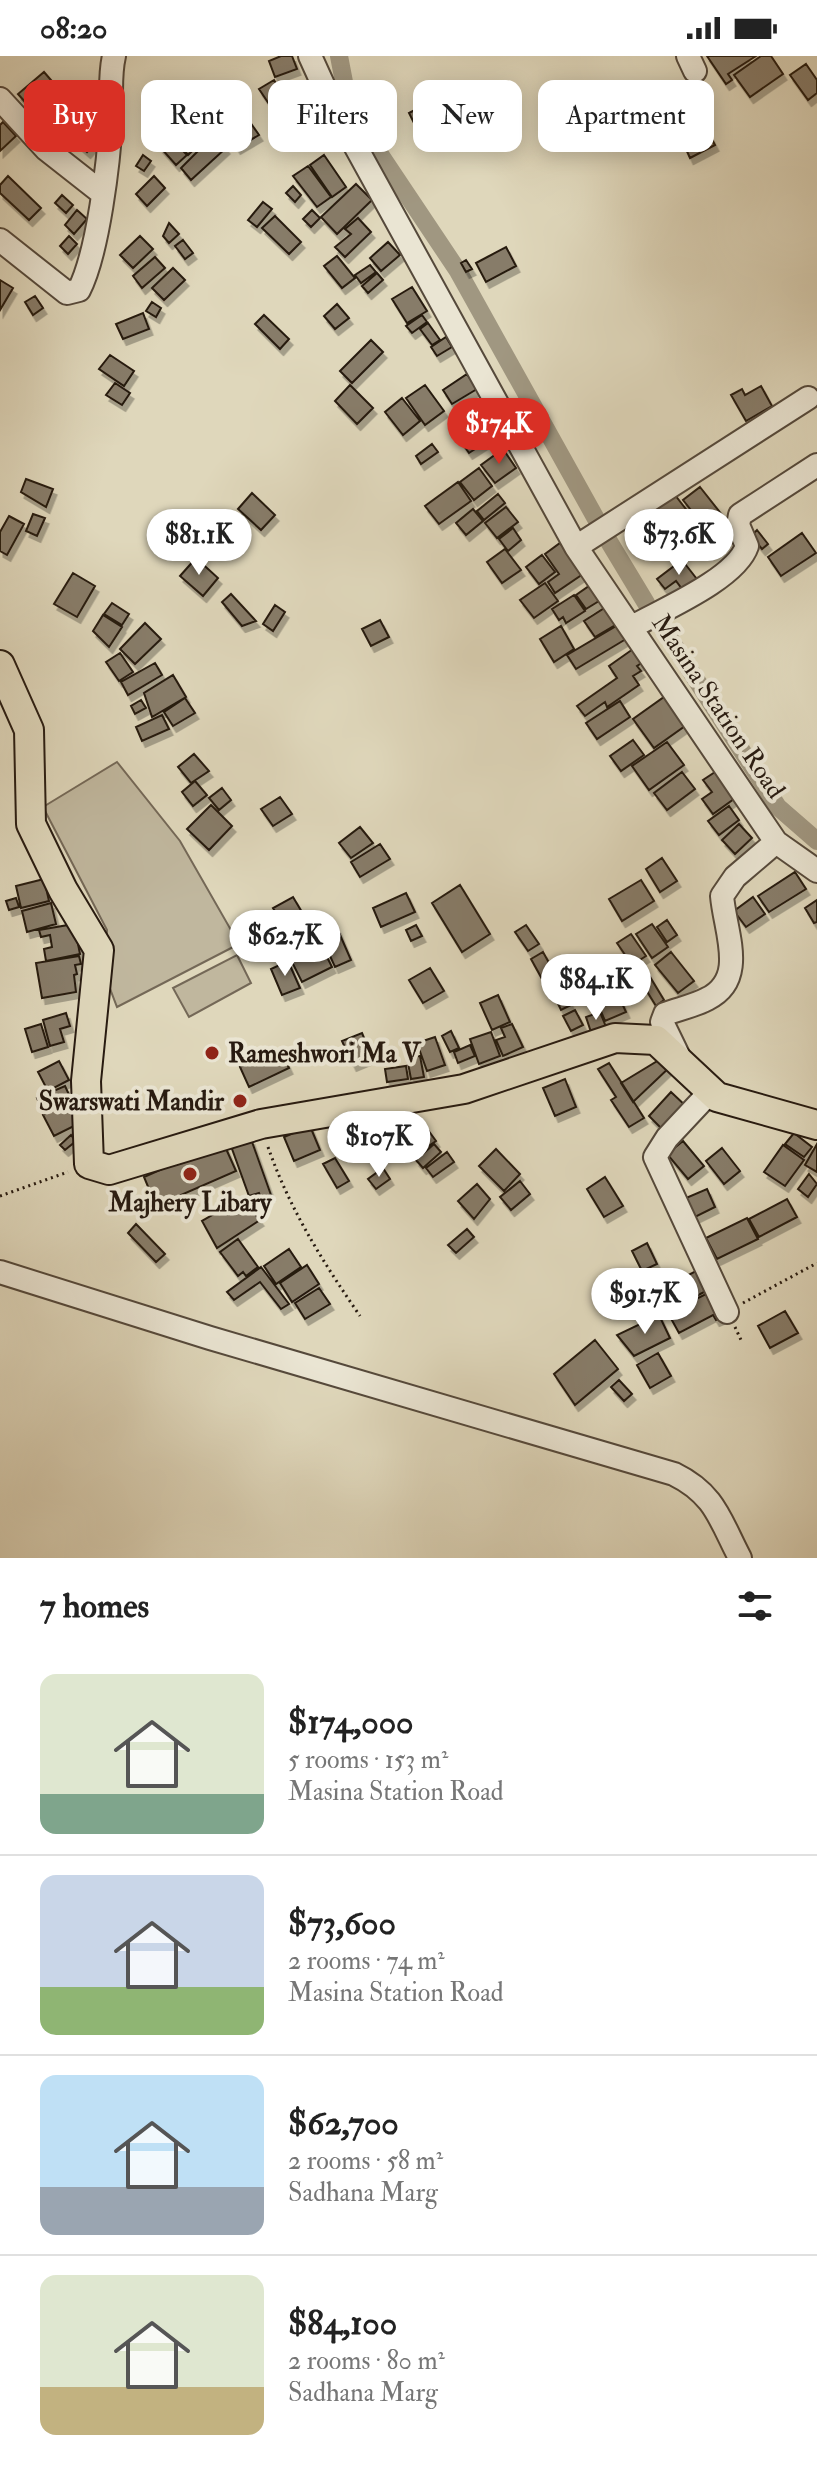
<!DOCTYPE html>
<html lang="en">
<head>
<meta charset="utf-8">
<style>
	body { margin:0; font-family:"IM FELL Double Pica",serif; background:#f2f2f2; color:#222; height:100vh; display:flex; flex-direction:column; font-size:30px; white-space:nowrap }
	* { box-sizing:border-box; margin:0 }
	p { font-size:26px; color:#767676 }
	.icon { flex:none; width:44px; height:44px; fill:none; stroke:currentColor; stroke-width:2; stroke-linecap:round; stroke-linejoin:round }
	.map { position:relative; height:1502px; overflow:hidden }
	.panel { display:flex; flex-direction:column; background:#fff; flex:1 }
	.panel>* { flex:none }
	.guide { position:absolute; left:24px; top:24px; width:770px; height:72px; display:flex; gap:16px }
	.price { position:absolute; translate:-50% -68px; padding:0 18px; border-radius:28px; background:#fff; color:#222; font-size:26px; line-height:52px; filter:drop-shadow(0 2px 4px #0008) }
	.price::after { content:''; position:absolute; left:50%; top:48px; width:24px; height:18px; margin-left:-12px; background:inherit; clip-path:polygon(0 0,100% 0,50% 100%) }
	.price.current { background:#d93025; color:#fff }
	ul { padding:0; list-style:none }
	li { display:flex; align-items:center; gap:24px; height:200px; padding:0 40px }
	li+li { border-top:2px solid #e0e0e0 }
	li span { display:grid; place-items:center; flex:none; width:224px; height:160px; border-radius:16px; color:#555 }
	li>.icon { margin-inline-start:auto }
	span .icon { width:96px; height:96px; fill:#fffc; stroke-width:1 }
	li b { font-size:34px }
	h2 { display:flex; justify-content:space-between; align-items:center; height:96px; padding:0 40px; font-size:34px }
	.tag { padding:0 28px; border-radius:16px; background:#fff; box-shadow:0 4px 20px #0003; font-size:28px; line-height:72px }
	.tag.current { background:#d93025; color:#fff }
	.status { display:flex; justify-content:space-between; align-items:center; height:56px; padding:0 40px; background:#fff; direction:ltr }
	.status svg { height:22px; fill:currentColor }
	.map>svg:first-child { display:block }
	.green { fill:#c0b79e; stroke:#746857; stroke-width:2 }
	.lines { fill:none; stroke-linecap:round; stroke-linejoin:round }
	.canal { stroke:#a09781; stroke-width:18 }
	.building { fill:#877c69; stroke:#271a10; stroke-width:2; filter:url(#shadow) }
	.minor-casing { stroke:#55493b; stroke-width:26 }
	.major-casing { stroke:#271a10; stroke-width:32 }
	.path { stroke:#271a10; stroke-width:3; stroke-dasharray:2 4; stroke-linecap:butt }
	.minor { stroke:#eae5d3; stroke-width:22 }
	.major { stroke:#dfd7bb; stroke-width:28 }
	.poi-dot { fill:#8f2418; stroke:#eae5d3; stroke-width:3 }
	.labels { text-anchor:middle; stroke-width:8; stroke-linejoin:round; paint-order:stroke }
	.street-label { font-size:26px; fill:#271a10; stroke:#eae5d3 }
	.poi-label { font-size:26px; font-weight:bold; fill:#271a10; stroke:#eae5d3; text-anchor:start }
</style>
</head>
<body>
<div class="status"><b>08:20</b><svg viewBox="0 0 49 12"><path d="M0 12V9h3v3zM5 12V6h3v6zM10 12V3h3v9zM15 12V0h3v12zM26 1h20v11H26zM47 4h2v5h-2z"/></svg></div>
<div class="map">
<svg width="817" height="1502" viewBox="0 0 817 1502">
	<defs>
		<filter id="shadow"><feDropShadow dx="3.5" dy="6" stdDeviation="0" flood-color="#0004"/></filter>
	</defs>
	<rect width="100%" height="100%" fill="#dfd7bb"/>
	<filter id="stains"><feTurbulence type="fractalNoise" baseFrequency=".0025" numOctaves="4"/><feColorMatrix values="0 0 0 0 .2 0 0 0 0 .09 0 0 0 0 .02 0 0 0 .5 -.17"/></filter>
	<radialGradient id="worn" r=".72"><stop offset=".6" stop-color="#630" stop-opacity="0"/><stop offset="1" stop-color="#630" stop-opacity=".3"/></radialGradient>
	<path class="green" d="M117,706L180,785L239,888L117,951L106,922L107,874L43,751Z
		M237,899L251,927L189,961L173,932Z"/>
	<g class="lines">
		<path class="canal" d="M339,0L349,52L458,215L600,470
			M605,479L646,547
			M661,569L778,751L817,785"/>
	</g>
	<path class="building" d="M281,0H292L297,13L275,21L269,5Z
		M707,0H756L728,18L732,24L726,28Z
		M761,0H771L783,18L750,41L734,19Z
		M806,8L817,24V37L808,44L790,19Z
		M44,16L57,31L32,54L18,38Z
		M274,24L283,39L269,48L259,33Z
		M484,29L495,49L464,65L453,45Z
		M444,39L458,65L422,83L409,57Z
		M170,53L182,67L159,87L147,73Z
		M303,55L311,71L300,77L292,60Z
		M319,57L325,67L316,73L309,63Z
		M90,61L106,74L87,96L72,83Z
		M66,64L76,72L70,81L59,74Z
		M195,65L209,79L188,99L174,84Z
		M3,66L16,80L0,95V69Z
		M250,66L259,79L237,92L231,82Z
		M705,70L715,89L690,102L681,82Z
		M214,79L226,92L191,124L181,112Z
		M170,81L187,99L176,109L160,91Z
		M143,99L151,105L144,115L136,110Z
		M324,99L346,131L332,141L310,109Z
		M308,110L331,141L317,151L293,120Z
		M8,120L41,152L29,164L0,137V129Z
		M154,120L165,132L147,150L136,138Z
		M356,128L372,144L337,178L321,161Z
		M293,130L301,139L295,146L286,137Z
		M62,139L73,149L66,157L55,147Z
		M263,146L272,153L257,171L248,164Z
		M77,154L87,163L74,178L65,169Z
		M312,154L320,162L311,171L303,163Z
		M275,160L301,186L289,198L262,172Z
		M358,162L371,176L345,201L335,191L351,178L345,173Z
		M169,167L179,178L169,187L163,180Z
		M69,180L77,188L68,198L60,190Z
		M140,180L153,193L133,212L120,199Z
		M183,184L193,197L185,203L175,190Z
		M388,186L400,199L381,215L370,202Z
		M506,191L516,210L486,226L476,207Z
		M337,200L355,222L342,232L324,210Z
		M155,201L165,212L142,232L133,220Z
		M466,204L472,213L466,216L461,207Z
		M370,209L376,216L361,227L355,219Z
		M173,212L185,224L164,244L152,232Z
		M377,217L383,224L368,237L362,230Z
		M0,224L13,232L0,254Z
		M412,231L427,255L407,267L392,243Z
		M35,240L43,252L33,259L25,246Z
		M152,246L161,252L156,261L146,255Z
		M337,248L349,262L335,273L324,260Z
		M143,257L149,273L123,283L116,268Z
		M264,259L289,283L280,293L255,268Z
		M422,259L427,266L412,277L406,270Z
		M428,267L440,284L432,289L420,273Z
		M446,281L452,291L437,300L431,291Z
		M371,284L383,296L352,327L340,315Z
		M110,299L134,315L124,330L99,313Z
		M467,318L477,333L452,348L443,334Z
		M115,327L130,337L122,349L106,339Z
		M350,329L373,352L357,368L335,345Z
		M425,329L444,355L425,369L406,342Z
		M761,330L772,350L746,365L731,339L742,333L745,339Z
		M402,342L420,365L403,379L385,356Z
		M488,353L503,375L469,397L454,375Z
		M432,388L438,396L421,408L416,400Z
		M503,393L516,412L495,427L481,409Z
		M479,412L492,430L474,444L460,426Z
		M26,423L53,433L46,451L21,436Z
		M458,426L471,445L439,468L425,450Z
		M700,431L730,469L713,482L683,444Z
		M252,437L275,459L261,474L238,453Z
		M498,438L505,447L484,464L477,455Z
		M675,439L706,479L687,493L656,453Z
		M506,451L518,466L497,482L485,467Z
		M473,453L483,465L466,479L456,467Z
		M33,458L45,462L37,480L26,475Z
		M9,460L24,468L7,499L0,495V476Z
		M220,463L241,481L232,491L223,484L220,488L208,478Z
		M513,472L521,484L508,495L499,483Z
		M757,474L768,488L762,493L751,480Z
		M802,477L816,497L781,520L768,501Z
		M560,487L583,518L555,537L548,526L559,518L545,498Z
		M505,493L521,514L502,527L487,506Z
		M542,499L555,516L539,528L526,511Z
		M196,502L218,522L203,540L180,520Z
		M682,504L700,527L685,537L676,525L665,533L657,523Z
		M73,517L95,530L77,561L54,548Z
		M545,527L558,545L534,562L520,544Z
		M589,530L599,545L586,553L576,539Z
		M231,538L256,565L242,570L222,546Z
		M574,539L585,555L566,567L563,561L559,564L552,553Z
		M112,547L129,558L122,569L104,558Z
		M275,549L285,556L273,575L263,568Z
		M606,551L617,568L595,581L584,565Z
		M103,559L122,571L109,591L93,575Z
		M380,564L389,581L371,590L362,573Z
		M145,567L161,583L135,608L120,593Z
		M618,569L626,583L576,613L567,599Z
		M561,570L574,593L554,606L540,583Z
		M633,593L643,606L637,610L641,615L633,620L639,629L607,651L605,646L585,660L577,650L617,622L609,610Z
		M120,597L133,616L119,625L106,606Z
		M155,607L162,619L128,639L121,626Z
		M173,619L186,641L152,661L144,637Z
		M664,641L685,670L654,692L633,663Z
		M185,642L195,657L173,670L164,656Z
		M141,644L146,652L135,658L131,650Z
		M620,645L630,661L597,683L586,667Z
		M162,659L169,673L142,685L136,671Z
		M633,684L644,699L621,715L610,700Z
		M667,686L684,709L649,734L632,710Z
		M194,698L209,715L191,727L178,711Z
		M718,714L738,740L713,758L702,743L712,736L703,724Z
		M682,716L695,733L667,754L654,737Z
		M195,725L207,739L193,750L182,736Z
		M222,732L231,744L219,754L209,742Z
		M280,741L292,758L273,770L261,753Z
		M211,749L232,770L209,794L187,773Z
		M729,750L739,764L719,779L708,765Z
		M739,768L752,782L735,798L722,784Z
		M360,771L373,787L351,802L339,787Z
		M380,788L390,803L360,821L351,806Z
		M662,802L677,825L660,836L646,813Z
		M795,816L806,833L769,856L758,840Z
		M44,823L49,845L21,852L16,830Z
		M641,824L654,845L622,865L609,843Z
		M460,829L490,878L462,896L432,847Z
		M406,837L415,856L381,871L373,852Z
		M293,841L306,863L287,874L273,852Z
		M753,841L765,858L746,871L734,855Z
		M16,842L19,851L9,854L6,845Z
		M817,844V866L814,867L805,852Z
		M51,847L56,868L27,876L22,855Z
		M667,864L677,879L667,886L657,871Z
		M74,868L80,898L46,905L44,893L52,891L50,879L41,881L39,874Z
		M652,868L668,891L652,902L636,878Z
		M274,869L280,880L270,886L263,875Z
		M416,869L422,880L411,885L406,874Z
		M526,869L539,888L528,895L515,876Z
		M337,872L351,904L335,911L321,880Z
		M631,878L646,900L632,909L617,887Z
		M318,883L332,911L302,926L288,898Z
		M543,896L558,923L546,930L531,903Z
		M671,896L694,925L678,937L655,909Z
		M79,900L81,908L75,909L77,918L74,919L76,936L42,942L36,907Z
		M288,905L300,932L282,939L271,913Z
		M641,906L664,944L656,950L632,911Z
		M430,912L444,935L423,947L409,924Z
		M561,926L571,949L561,954L550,931Z
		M615,932L626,956L605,965L595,941Z
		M498,939L510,966L492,974L480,947Z
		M575,954L583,969L571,975L563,960Z
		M600,956L606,971L591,976L586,961Z
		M66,957L70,970L60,973L64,986L50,990L43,964Z
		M41,968L48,991L32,996L25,973Z
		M512,968L523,991L503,1000L496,984L505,981L501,972Z
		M451,975L459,992L450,996L442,980Z
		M491,976L500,1000L479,1008L470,983Z
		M362,977L372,1001L353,1009L342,985Z
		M435,981L445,1009L427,1015L417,987Z
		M470,989L475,1000L458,1007L454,996Z
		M280,993L289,1012L249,1031L240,1011Z
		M420,1000L424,1021L411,1023L407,1002Z
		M664,1001L673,1008L633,1046L621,1027Z
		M59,1005L69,1024L48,1035L38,1016Z
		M609,1007L644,1062L629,1071L611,1044L616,1041L598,1013Z
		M406,1010L408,1023L387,1026L385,1013Z
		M565,1023L576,1051L555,1060L543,1032Z
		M65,1030L71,1043L43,1056L37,1042Z
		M671,1036L688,1052L665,1076L649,1060Z
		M69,1046L80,1067L54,1080L43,1059Z
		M310,1070L320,1094L294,1105L284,1081Z
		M428,1074L436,1085L414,1100L406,1089Z
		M794,1077L812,1091L804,1101L785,1088Z
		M71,1079L76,1085L65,1094L60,1089Z
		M251,1083L271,1139L261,1142L259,1137L249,1140L231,1090Z
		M683,1085L704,1110L688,1123L667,1098Z
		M223,1086L236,1115L156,1150L144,1121Z
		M434,1088L441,1096L423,1112L416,1104Z
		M817,1088V1116L805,1109Z
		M783,1089L804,1104L785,1130L764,1116Z
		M722,1092L740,1115L724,1128L706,1105Z
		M496,1093L520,1118L504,1135L479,1110Z
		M447,1096L454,1106L433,1121L426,1112Z
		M335,1102L349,1125L337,1132L323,1108Z
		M383,1112L390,1123L376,1133L368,1123Z
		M809,1118L817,1128L808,1141L798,1133Z
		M605,1121L623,1150L604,1161L587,1133Z
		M520,1125L530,1138L511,1154L500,1141Z
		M477,1128L490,1143L474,1163L458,1145Z
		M707,1133L715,1151L695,1161L686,1142Z
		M242,1142L260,1164L217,1192L202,1165Z
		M787,1143L797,1161L759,1181L749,1163Z
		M747,1162L758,1183L717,1203L706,1182Z
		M136,1168L165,1198L156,1206L128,1177Z
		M467,1173L474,1181L456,1197L448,1189Z
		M238,1183L258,1211L246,1220L243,1216L238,1220L220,1196Z
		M647,1187L657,1208L642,1215L632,1195Z
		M289,1193L301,1211L276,1228L264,1210Z
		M307,1209L319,1228L292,1246L280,1227Z
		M261,1211L289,1248L281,1253L260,1226L234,1244L227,1236Z
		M698,1214L708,1234L668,1255L657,1235Z
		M319,1232L330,1248L305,1263L295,1247Z
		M710,1236L723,1261L716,1264L713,1259L679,1277L668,1257Z
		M785,1255L798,1277L770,1292L758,1270Z
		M659,1259L670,1282L634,1300L617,1279Z
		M595,1284L618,1313L575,1349L554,1318Z
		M658,1297L671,1320L650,1332L637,1309Z
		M619,1324L632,1338L624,1345L611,1331Z"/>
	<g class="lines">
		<defs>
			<path id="minor" d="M310,0L330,44L576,491L776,786L817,815
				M688,0L695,15
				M0,43L46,93L102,137
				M0,184L67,237L79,234C98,197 109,105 111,62C112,41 109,21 114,0
				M576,491L808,342
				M632,571C662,554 736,523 747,490L738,469L740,459L817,409
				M678,999L662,966L665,958C678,953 694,950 707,943C748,923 725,876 722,840L735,821L776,786
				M711,1035L667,1082L655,1101L727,1256
				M0,1216L210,1282L674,1418C715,1438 720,1464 740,1502"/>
			<path id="major" d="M0,609L29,674L31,768L63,834L99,894L86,1025L89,1108L109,1114L261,1068L464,1033L615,982L656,984L717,1041L817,1069"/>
		</defs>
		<use href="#minor" class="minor-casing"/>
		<use href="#major" class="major-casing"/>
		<path class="path" d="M268,1091C290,1154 323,1206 360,1260
			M0,1140L68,1116
			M743,1247L817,1207
			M735,1271L741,1284"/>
		<use href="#minor" class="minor"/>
		<use href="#major" class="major"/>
	</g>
	<g class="poi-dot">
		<circle cx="212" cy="997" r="8"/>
		<circle cx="240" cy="1045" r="8"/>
		<circle cx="190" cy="1118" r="8"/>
	</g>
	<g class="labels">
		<g class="street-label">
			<text transform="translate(719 650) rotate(56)" y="9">Masina Station Road</text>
		</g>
		<g class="poi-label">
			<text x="228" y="1006">Rameshwori Ma V</text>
			<text x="224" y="1054" text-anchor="end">Swarswati Mandir</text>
			<text x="190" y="1155" text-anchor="middle">Majhery Libary</text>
		</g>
	</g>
	<rect width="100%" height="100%" filter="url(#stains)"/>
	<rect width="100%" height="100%" fill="url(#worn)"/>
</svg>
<b class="price current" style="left:499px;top:410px">$174K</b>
<b class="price" style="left:199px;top:521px">$81.1K</b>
<b class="price" style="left:679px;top:521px">$73.6K</b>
<b class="price" style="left:285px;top:922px">$62.7K</b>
<b class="price" style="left:596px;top:966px">$84.1K</b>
<b class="price" style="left:379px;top:1123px">$107K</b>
<b class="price" style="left:645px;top:1280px">$91.7K</b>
<div class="guide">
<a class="tag current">Buy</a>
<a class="tag">Rent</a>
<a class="tag">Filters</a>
<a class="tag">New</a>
<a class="tag">Apartment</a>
</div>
</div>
<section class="panel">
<h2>7 homes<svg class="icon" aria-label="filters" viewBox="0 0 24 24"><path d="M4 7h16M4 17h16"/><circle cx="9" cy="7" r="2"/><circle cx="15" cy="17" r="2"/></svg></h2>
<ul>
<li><span style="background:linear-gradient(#dfe7d0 75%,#7fa58c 0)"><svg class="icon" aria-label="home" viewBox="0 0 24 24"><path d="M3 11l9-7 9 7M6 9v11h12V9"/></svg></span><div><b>$174,000</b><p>5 rooms · 153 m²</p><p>Masina Station Road</p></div></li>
<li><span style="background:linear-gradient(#c9d6e8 70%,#8fb573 0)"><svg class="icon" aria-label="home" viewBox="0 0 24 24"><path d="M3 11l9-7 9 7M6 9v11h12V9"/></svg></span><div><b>$73,600</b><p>2 rooms · 74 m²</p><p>Masina Station Road</p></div></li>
<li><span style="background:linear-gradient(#bfe0f5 70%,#9aa5b1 0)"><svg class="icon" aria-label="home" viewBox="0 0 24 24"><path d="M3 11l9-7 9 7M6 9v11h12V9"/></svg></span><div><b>$62,700</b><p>2 rooms · 58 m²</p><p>Sadhana Marg</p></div></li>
<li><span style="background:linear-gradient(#dfe7d0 70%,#c2b280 0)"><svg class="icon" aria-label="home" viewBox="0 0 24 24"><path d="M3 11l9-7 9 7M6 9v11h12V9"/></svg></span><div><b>$84,100</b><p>2 rooms · 80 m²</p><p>Sadhana Marg</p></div></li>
</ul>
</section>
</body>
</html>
